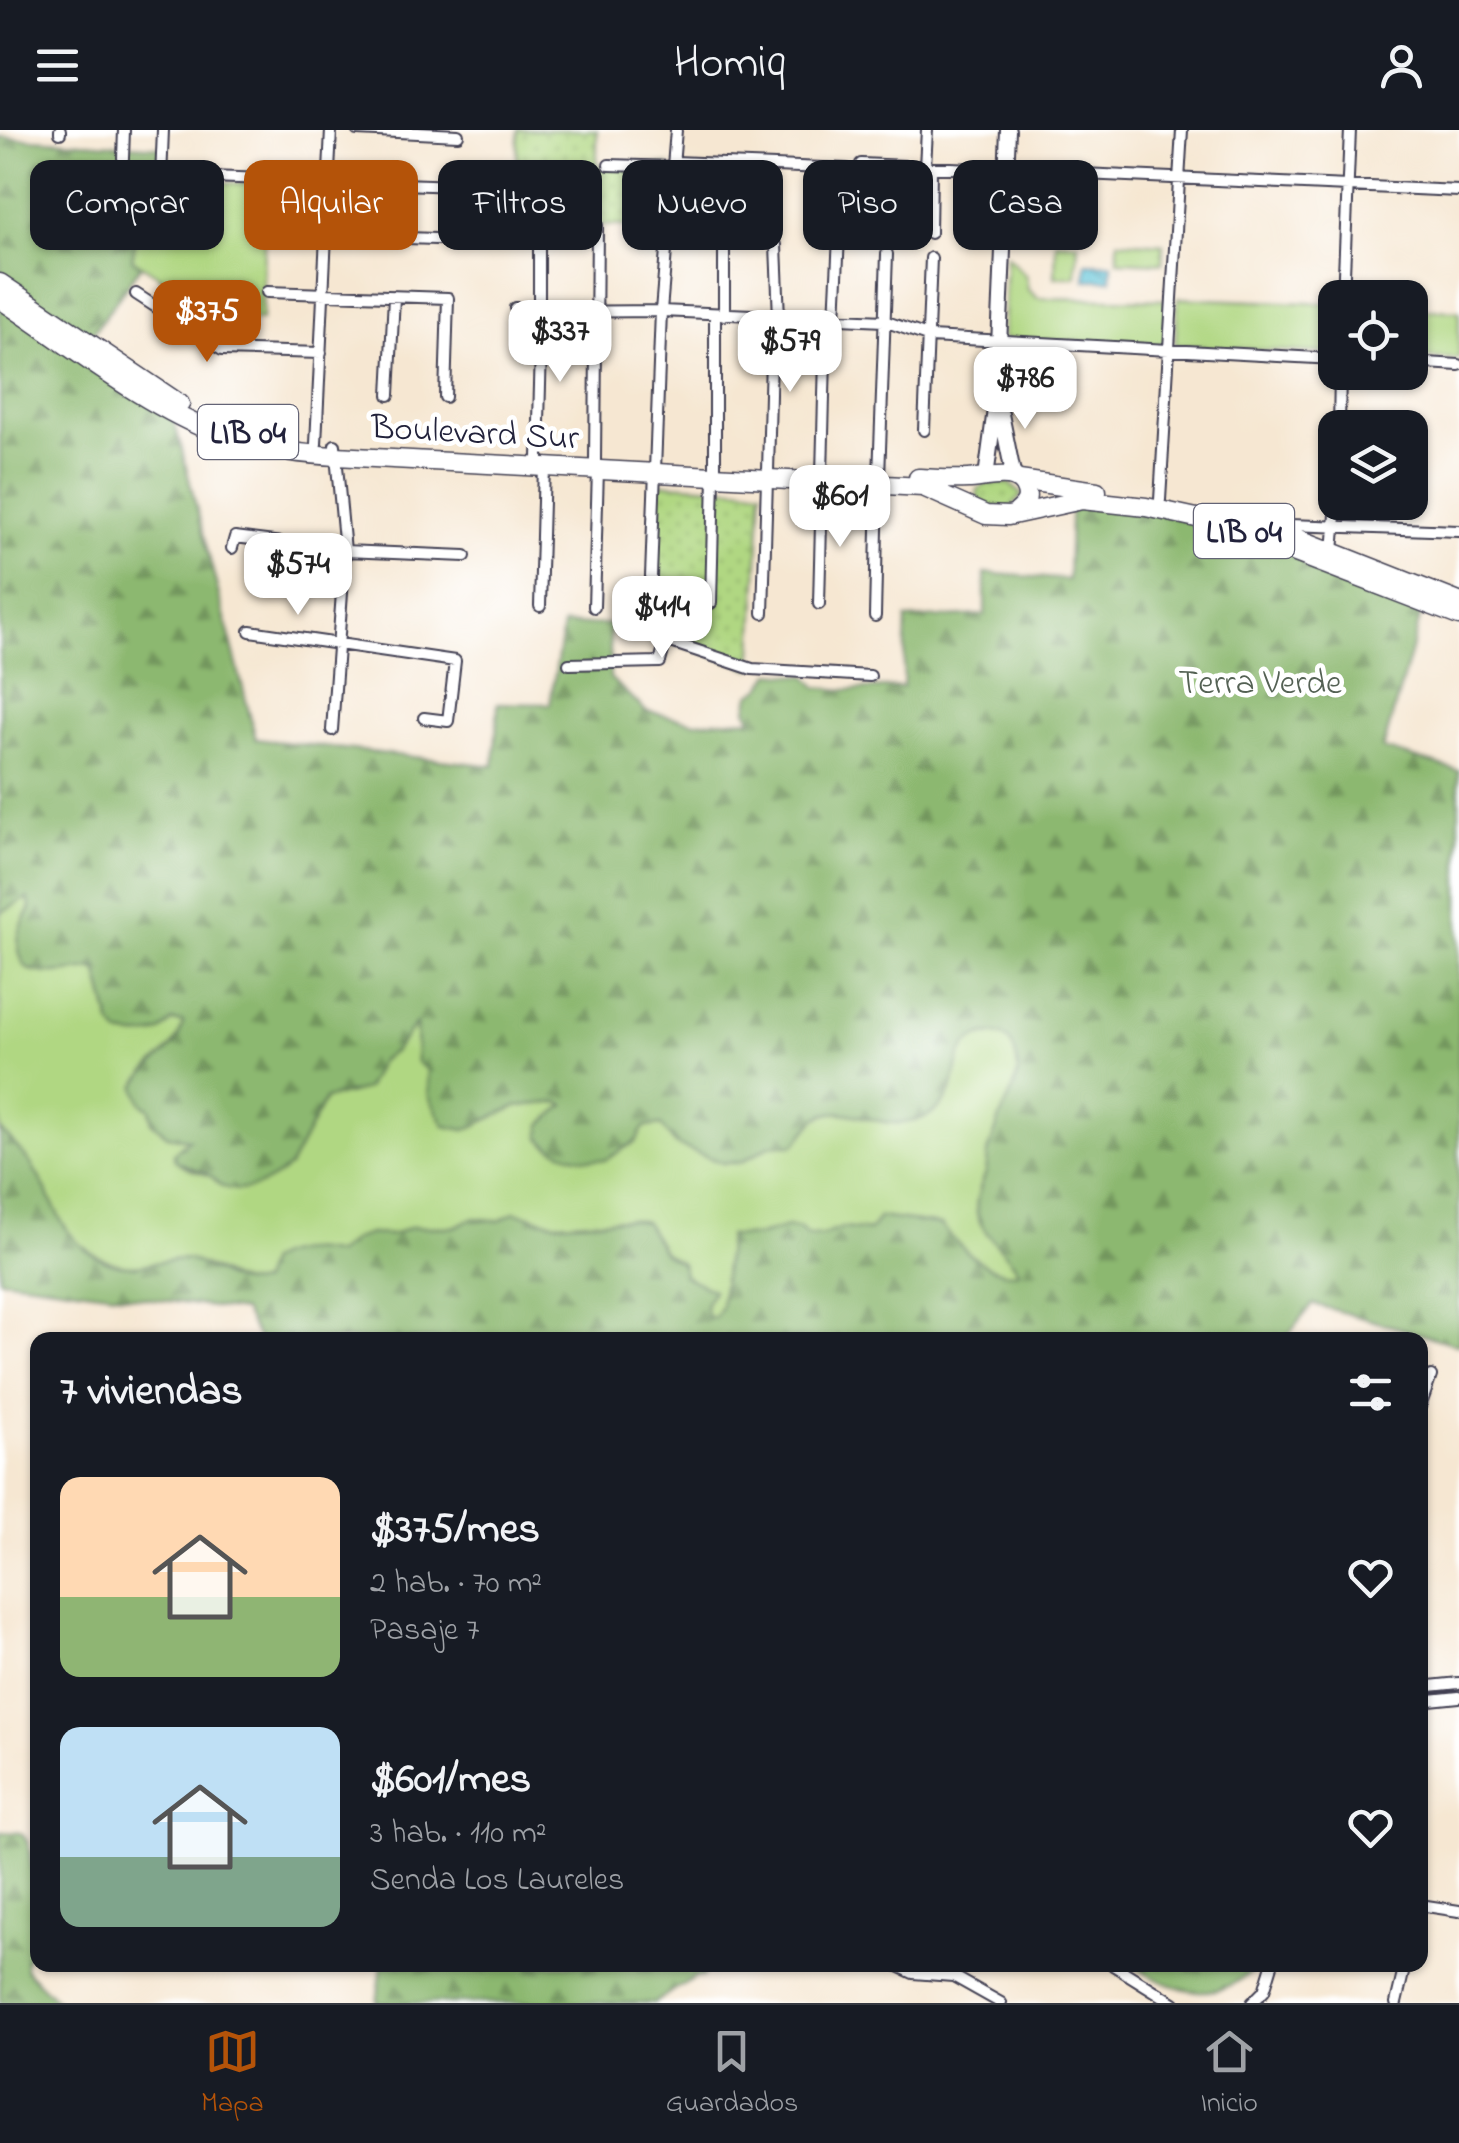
<!DOCTYPE html>
<html lang="es">
<head>
<meta charset="utf-8">
<style>
	body { margin:0; font-family:"Indie Flower",sans-serif; background:#242831; color:#f1f3f6; height:100vh; display:flex; flex-direction:column; font-size:38px; white-space:nowrap }
	* { box-sizing:border-box; margin:0 }
	p { font-size:32px; color:#9ea1a6 }
	.icon { flex:none; width:55px; height:55px; fill:none; stroke:currentColor; stroke-width:2; stroke-linecap:round; stroke-linejoin:round }
	.map { position:relative; flex:1; overflow:hidden }
	.details { position:absolute; left:30px; top:1202px; width:1398px; height:640px; display:flex; flex-direction:column; background:#171b24; border-radius:20px; box-shadow:0 2px 8px #0004 }
	.details>* { flex:none }
	.banner { position:absolute; left:30px; top:30px; width:1400px; height:90px; display:flex; gap:20px }
	.buttons { position:absolute; left:1318px; top:150px; display:grid; gap:20px }
	.buttons a { display:grid; place-items:center; width:110px; height:110px; border-radius:20px; background:#171b24; box-shadow:0 2px 8px #0004; font-size:50px }
	.price { position:absolute; translate:-50% -85px; padding:0 22px; border-radius:20px; background:#fff; color:#222; font-size:32px; line-height:65px; filter:drop-shadow(0 2px 5px #0008) }
	.price::after { content:''; position:absolute; left:50%; top:60px; width:30px; height:22px; margin-left:-15px; background:inherit; clip-path:polygon(0 0,100% 0,50% 100%) }
	.price.on { background:#b45309; color:#fff }
	ul { padding:0; list-style:none }
	li { display:flex; align-items:center; gap:30px; height:250px; padding:0 30px }
	li span { display:grid; place-items:center; flex:none; width:280px; height:200px; border-radius:20px; color:#555 }
	li>.icon { margin-inline-start:auto }
	span .icon { width:120px; height:120px; fill:#fffc; stroke-width:1 }
	li b { font-size:42px }
	h2 { display:flex; justify-content:space-between; align-items:center; height:120px; padding:0 30px; font-size:42px }
	.tag { padding:0 35px; border-radius:20px; background:#171b24; box-shadow:0 2px 8px #0004; font-size:35px; line-height:90px }
	.tag.on { background:#b45309; color:#fff }
	header { display:flex; justify-content:space-between; align-items:center; height:130px; padding:0 30px; background:#171b24; font-size:45px; font-weight:600 }
	.tabs { display:flex; justify-content:space-around; align-items:center; height:140px; border-top:2px solid #363941; background:#171b24; font-size:28px; color:#9ea1a6 }
	.tabs a { display:grid; justify-items:center; gap:5px }
	.tabs .on { color:#b45309 }
	.map>svg:first-child { display:block }
	.grass { fill:#b0d782; stroke:#697c5e; stroke-width:2.5 }
	.forest { fill:url(#forest-firs); stroke:#576d56; stroke-width:2.5 }
	.park { fill:url(#park-dots); stroke:#697c5e; stroke-width:2.5 }
	.garden { fill:url(#garden-furrows); stroke:#697c5e; stroke-width:2.5 }
	.water { fill:url(#water-waves); stroke:#3e7288; stroke-width:2.5 }
	.lines { fill:none; stroke-linecap:round; stroke-linejoin:round }
	.street-casing { stroke:#424052; stroke-width:14 }
	.secondary-casing { stroke:#424052; stroke-width:18 }
	.highway-casing { stroke:#424052; stroke-width:21 }
	.street { stroke:#fff; stroke-width:10 }
	.secondary { stroke:#fff; stroke-width:14 }
	.highway { stroke:#fff; stroke-width:18 }
	.labels { text-anchor:middle; stroke-width:9; stroke-linejoin:round; paint-order:stroke }
	.shield { fill:#fff; stroke:#646476; stroke-width:2.5 }
	.shield-label { font-size:32px; font-weight:bold; fill:#22223b }
	.street-label { font-size:35px; fill:#22223b; stroke:#fff }
	.park-label { font-size:35px; fill:#546154; stroke:#fff }
</style>
</head>
<body>
<header><svg class="icon" aria-label="menu" viewBox="0 0 24 24"><path d="M4 6h16M4 12h16M4 18h16"/></svg>Homiq<svg class="icon" aria-label="person" viewBox="0 0 24 24"><circle cx="12" cy="8" r="4"/><path d="M4 21q1-7 8-7t8 7"/></svg></header>
<div class="map">
<svg width="1459" height="1873" viewBox="0 0 1459 1873">
	<defs>
		<pattern id="forest-firs" width="22" height="20" patternUnits="userSpaceOnUse" patternTransform="scale(2.5)"><rect width="22" height="20" fill="#8cb870"/><path d="M5 1l3.5 6h-7zM16 11l3.5 6h-7z" fill="#72955d"/></pattern>
		<pattern id="park-dots" width="8" height="8" patternUnits="userSpaceOnUse" patternTransform="scale(2.5)"><rect width="8" height="8" fill="#b0d782"/><path d="M2 2h.1M6 6h.1" fill="none" stroke="#97b871" stroke-width="1.8" stroke-linecap="round"/></pattern>
		<pattern id="garden-furrows" width="10" height="10" patternUnits="userSpaceOnUse" patternTransform="scale(2.5)"><rect width="10" height="10" fill="#b0d782"/><path d="M-1 1l2-2M0 10L10 0M9 11l2-2" fill="none" stroke="#97b871"/></pattern>
		<pattern id="water-waves" width="16" height="10" patternUnits="userSpaceOnUse" patternTransform="scale(2.5)"><rect width="16" height="10" fill="#59c1d6"/><path d="M0 5q4-4 8 0t8 0" fill="none" stroke="#499caf"/></pattern>
	</defs>
	<rect width="100%" height="100%" fill="#fff"/>
	<filter id="ink" filterUnits="userSpaceOnUse"><feTurbulence type="fractalNoise" baseFrequency=".01" numOctaves="2"/><feDisplacementMap in="SourceGraphic" scale="20" xChannelSelector="R" yChannelSelector="G"/><feConvolveMatrix kernelMatrix="1 2 1 2 8 2 1 2 1" color-interpolation-filters="sRGB"/></filter>
	<filter id="wash" filterUnits="userSpaceOnUse"><feTurbulence type="fractalNoise" baseFrequency=".0048" numOctaves="4" result="noise"/><feDisplacementMap in="SourceGraphic" scale="40" xChannelSelector="R" yChannelSelector="G"/><feGaussianBlur stdDeviation="2.25" result="paint"/><feColorMatrix in="noise" values="0 0 0 0 0 0 0 0 0 0 0 0 0 0 0 0 0 1.4 0 .05"/><feComposite in="paint" operator="in"/></filter>
	<g filter="url(#wash)">
		<rect width="100%" height="100%" fill="#f6e7d2"/>
		<path class="grass" d="M147,48L266,55L262,190L225,188L132,129Z
			M681,56L748,58L747,88L681,86Z
			M1118,111L1163,114L1162,133L1118,131Z
			M1056,112L1078,113L1076,147H1055Z
			M1006,125L1026,146L1028,160L1038,168L1169,170L1167,215L1003,209Z
			M1178,168L1335,174V224L1175,215Z
			M1410,179L1459,181V229L1410,227Z
			M28,767L31,779C17,800 12,820 29,840C52,845 73,839 97,839L111,893L119,904C141,908 158,908 172,891L183,892C179,922 147,932 136,957L143,974L150,979L152,992L168,1006L189,1009L174,1023L175,1030L192,1040L209,1045L226,1057L257,1056L289,1037L325,969L366,959L380,931L394,921L416,894L417,932L427,940L429,967L445,996L465,1000L517,976L563,972L562,979L542,995L541,1009L549,1016L574,1026L604,1030L633,1013L643,997L662,995L675,1014L723,1033H740L771,1015L794,1014C804,1007 808,993 820,987C852,970 884,1009 929,985C966,964 946,927 974,909C981,904 994,903 1003,906C1020,913 1021,946 1015,961C1010,972 1001,982 998,995C995,1004 991,1014 988,1023C987,1031 988,1038 985,1046C980,1057 975,1069 977,1082C980,1104 1011,1122 1019,1143C989,1147 959,1118 941,1095L879,1087L870,1101L842,1098L824,1105L808,1106L800,1099L788,1097L756,1106H728L721,1177L715,1187L707,1188L705,1175L713,1160L683,1146L682,1133L664,1123L645,1092L630,1089L556,1093L515,1082L499,1091L473,1088L454,1097H412L392,1105L370,1104L355,1109L335,1124C314,1118 288,1120 268,1131L264,1148L258,1154C227,1154 214,1134 186,1130C165,1127 140,1141 118,1134C57,1116 61,1078 30,1034C22,1022 10,1010 0,999V783Z"/>
		<path class="forest" d="M0,7L161,17L158,49H146L132,129L141,136L91,206L0,147Z
			M0,172L174,290L256,609L494,636L498,573L550,574L563,495L610,494V548L646,581L695,592L751,589L747,579L750,565L762,557L771,543L807,546L817,557L844,560L903,557L906,489L985,485V443L1068,450L1071,362L1231,401L1419,477L1421,485L1383,619L1459,641V1215L1313,1174L1284,1210H259L243,1181L0,1149V999C10,1010 22,1022 31,1034C59,1076 62,1121 119,1135C142,1140 167,1126 189,1130C215,1136 232,1160 261,1152L268,1131C288,1120 314,1118 336,1124L354,1109L370,1104L392,1105L411,1097H454L473,1088L499,1091L515,1082L556,1093L630,1089L645,1092L664,1123L682,1134L684,1146L713,1160L705,1175L708,1188L715,1187L721,1177L728,1106H756L788,1097L800,1099L808,1106L824,1105L842,1098L870,1101L879,1087L941,1095C959,1117 990,1148 1019,1142C1010,1123 979,1103 977,1082C975,1068 981,1057 985,1045C988,1038 987,1030 988,1023C991,1013 995,1004 998,994C1005,969 1025,952 1015,923C1012,916 1011,909 1002,906C994,903 981,904 973,909C947,928 966,964 929,985C884,1009 851,970 819,987C808,993 804,1007 794,1015H771L741,1032L723,1033L676,1015L661,995L644,997L636,1011L605,1030C584,1030 554,1024 540,1007L542,994L565,975L560,972L517,976L465,1000L445,996L429,967L427,940L417,932L416,894L394,921L380,931L366,959L325,969L289,1037C272,1051 244,1067 222,1056C218,1054 215,1048 210,1046C200,1040 186,1036 175,1030L174,1023L189,1009L168,1006L152,992L150,979L141,972L136,957C147,932 179,922 183,892L172,891C158,908 141,908 119,904L112,896L97,839C73,839 45,850 25,836C13,815 18,798 31,779L28,768L0,783Z
			M0,1702L21,1703C36,1718 26,1735 37,1747C38,1762 42,1798 37,1811C32,1821 23,1827 26,1839C28,1845 52,1863 58,1873H0Z
			M382,1835H711L702,1847H695L654,1873H377Z
			M1131,1835H1260C1218,1873 1183,1867 1131,1835Z"/>
		<path class="park" d="M518,0H597V36L668,35L664,98L598,95L597,107L515,106Z
			M654,353L762,360L752,539L659,507L650,490Z
			M1009,353L1022,365L1010,378H992L977,368L978,359L986,354Z"/>
		<path class="garden" d="M1009,52L1029,53L1027,101L1007,100Z"/>
		<path class="water" d="M188,63L222,65L220,94L187,92Z
			M1086,133L1112,134L1111,150H1085Z"/>
	</g>
	<g filter="url(#ink)">
		<g class="lines">
			<defs>
				<path id="street" d="M357,0L458,5
					M676,0L661,181L650,473L652,500L668,511L752,539L870,546
					M60,3V0
					M123,28L124,0
					M675,32L847,39L839,106L835,189
					M861,34L1459,61
					M609,35L675,37
					M925,37L927,0
					M209,47L457,56
					M161,49L163,0
					M266,103L492,111
					M930,103L931,38
					M776,115L779,188
					M267,162L448,168L445,267
					M136,164L222,220L321,223
					M1343,168L1350,0
					M515,178L542,182L661,181L884,191L930,207L1335,229
					M724,185V111
					M1410,232L1459,235
					M389,265L394,167
					M1339,298L1340,242
					M924,300L931,128
					M316,314L331,0
					M538,328L542,182L539,175V88
					M595,331L597,95
					M715,338V184
					M768,341L772,188
					M822,344L826,188
					M879,347L887,124
					M1160,370L1182,0
					M1261,394L1459,401
					M232,418L235,407L345,421L465,426
					M1333,422L1337,372
					M711,473L714,346
					M819,474L822,353
					M540,476L544,336
					M594,477L598,339
					M763,483L767,350
					M875,486L878,356
					M250,501L455,531L448,591L424,588
					M569,534L660,532L666,510
					M332,600L345,421L335,315
					M1420,1277L1431,1246
					M1420,1557L1459,1553
					M1420,1571L1459,1567
					M1420,1775L1459,1781
					M896,1835L913,1843L953,1846L1001,1873
					M1113,1835L1174,1873
					M1252,1873L1264,1861L1272,1835
					M1396,1873L1405,1835"/>
				<path id="secondary" d="M1001,284L1014,348
					M986,347L997,264L1008,0"/>
				<path id="highway" d="M0,153L180,274
					M0,169C71,216 142,275 223,306C259,319 298,324 336,326L923,357L986,385L1008,386L1082,370L1146,377L1215,392L1459,486
					M918,348C935,349 951,350 968,349C985,349 1019,336 1026,361C1029,371 1024,376 1017,382
					M1019,350L1097,361
					M1292,406L1459,472"/>
			</defs>
			<use href="#street" class="street-casing"/>
			<use href="#secondary" class="secondary-casing"/>
			<use href="#highway" class="highway-casing"/>
			<use href="#street" class="street"/>
			<use href="#secondary" class="secondary"/>
			<use href="#highway" class="highway"/>
		</g>
	</g>
	<g class="labels">
		<g class="shield">
			<rect x="198" y="275" width="100" height="54" rx="8"/>
			<rect x="1194" y="374" width="100" height="54" rx="8"/>
		</g>
		<g class="shield-label">
			<text x="248" y="313">LIB 04</text>
			<text x="1244" y="412">LIB 04</text>
		</g>
		<g class="street-label">
			<text transform="translate(475 301) rotate(3)" y="12">Boulevard Sur</text>
		</g>
		<g class="park-label">
			<text x="1260" y="563">Terra Verde</text>
		</g>
	</g>
</svg>
<div class="buttons">
<a><svg class="icon" aria-label="locate" viewBox="0 0 24 24"><circle cx="12" cy="12" r="6"/><path d="M12 2v4M12 18v4M2 12h4M18 12h4"/></svg></a>
<a><svg class="icon" aria-label="layers" viewBox="0 0 24 24"><path d="M12 4l9 5-9 5-9-5zM3 14l9 5 9-5"/></svg></a>
</div>
<b class="price on" style="left:207px;top:235px">$375</b>
<b class="price" style="left:560px;top:255px">$337</b>
<b class="price" style="left:790px;top:265px">$579</b>
<b class="price" style="left:1025px;top:302px">$786</b>
<b class="price" style="left:840px;top:420px">$601</b>
<b class="price" style="left:298px;top:488px">$574</b>
<b class="price" style="left:662px;top:531px">$414</b>
<div class="banner">
<a class="tag">Comprar</a>
<a class="tag on">Alquilar</a>
<a class="tag">Filtros</a>
<a class="tag">Nuevo</a>
<a class="tag">Piso</a>
<a class="tag">Casa</a>
</div>
<section class="details">
<h2>7 viviendas<svg class="icon" aria-label="filters" viewBox="0 0 24 24"><path d="M4 7h16M4 17h16"/><circle cx="9" cy="7" r="2"/><circle cx="15" cy="17" r="2"/></svg></h2>
<ul>
<li><span style="background:linear-gradient(#ffd9b3 60%,#8fb573 0)"><svg class="icon" aria-label="home" viewBox="0 0 24 24"><path d="M3 11l9-7 9 7M6 9v11h12V9"/></svg></span><div><b>$375/mes</b><p>2 hab. · 70 m²</p><p>Pasaje 7</p></div><svg class="icon" aria-label="heart" viewBox="0 0 24 24"><path d="M12 20l-8-8c-3-5 5-10 8-4 3-6 11-1 8 4z"/></svg></li>
<li><span style="background:linear-gradient(#bfe0f5 65%,#7fa58c 0)"><svg class="icon" aria-label="home" viewBox="0 0 24 24"><path d="M3 11l9-7 9 7M6 9v11h12V9"/></svg></span><div><b>$601/mes</b><p>3 hab. · 110 m²</p><p>Senda Los Laureles</p></div><svg class="icon" aria-label="heart" viewBox="0 0 24 24"><path d="M12 20l-8-8c-3-5 5-10 8-4 3-6 11-1 8 4z"/></svg></li>
</ul>
</section>
</div>
<nav class="tabs">
<a class="on"><svg class="icon" aria-label="map" viewBox="0 0 24 24"><path d="M3 6l6-2 6 2 6-2v14l-6 2-6-2-6 2zM9 4v14M15 6v14"/></svg>Mapa</a>
<a><svg class="icon" aria-label="saved" viewBox="0 0 24 24"><path d="M7 4h10v16l-5-4-5 4z"/></svg>Guardados</a>
<a><svg class="icon" aria-label="home" viewBox="0 0 24 24"><path d="M3 11l9-7 9 7M6 9v11h12V9"/></svg>Inicio</a>
</nav>
</body>
</html>
